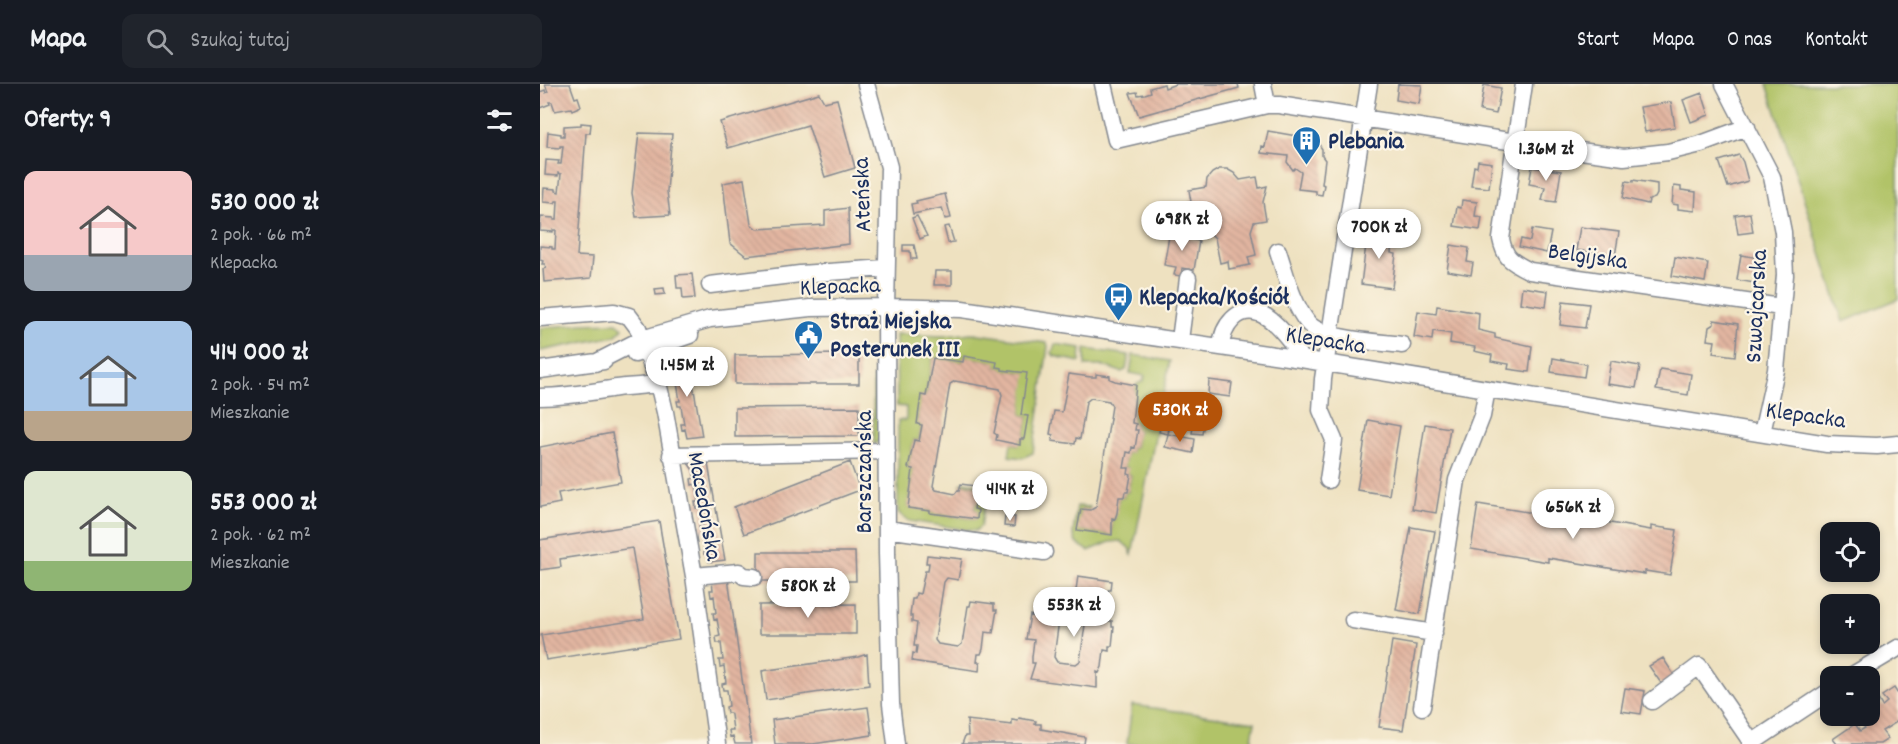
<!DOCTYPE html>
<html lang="pl">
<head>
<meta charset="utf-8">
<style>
	body { margin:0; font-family:Dekko,sans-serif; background:#20242c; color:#f1f3f6; height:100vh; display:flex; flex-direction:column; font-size:22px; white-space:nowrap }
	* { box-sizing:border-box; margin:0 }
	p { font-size:20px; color:#9ea1a6 }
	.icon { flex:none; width:33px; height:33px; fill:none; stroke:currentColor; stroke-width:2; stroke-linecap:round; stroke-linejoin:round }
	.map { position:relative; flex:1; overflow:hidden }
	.side { display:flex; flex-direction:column; background:#171b24; width:540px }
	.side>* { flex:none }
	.fabs { position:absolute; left:1280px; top:438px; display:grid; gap:12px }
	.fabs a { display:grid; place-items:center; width:60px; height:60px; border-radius:12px; background:#171b24; box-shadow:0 3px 9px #0003; font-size:30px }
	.price { position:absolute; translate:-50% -51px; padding:0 14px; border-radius:21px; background:#fff; color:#222; font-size:20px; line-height:39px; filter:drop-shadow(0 2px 3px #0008) }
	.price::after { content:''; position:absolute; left:50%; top:36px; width:18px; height:14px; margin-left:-9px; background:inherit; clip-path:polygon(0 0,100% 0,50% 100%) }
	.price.active { background:#b45309; color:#fff }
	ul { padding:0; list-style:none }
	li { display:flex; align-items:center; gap:18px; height:150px; padding:0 24px }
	li span { display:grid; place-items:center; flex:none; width:168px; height:120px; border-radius:12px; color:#555 }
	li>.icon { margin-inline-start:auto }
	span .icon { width:72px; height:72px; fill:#fffc; stroke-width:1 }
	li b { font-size:26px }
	h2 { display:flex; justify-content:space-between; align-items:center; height:72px; padding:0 24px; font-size:26px }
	header { display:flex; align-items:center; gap:36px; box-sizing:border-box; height:84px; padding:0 30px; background:#171b24; border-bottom:2px solid #363941 }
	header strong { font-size:28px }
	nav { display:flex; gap:33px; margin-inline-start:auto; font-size:21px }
	.search { width:420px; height:54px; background:#20242c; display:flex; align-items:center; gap:15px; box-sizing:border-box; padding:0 21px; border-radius:12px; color:#9ea1a6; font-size:22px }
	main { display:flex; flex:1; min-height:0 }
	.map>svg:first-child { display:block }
	.grass { fill:#b1c367; stroke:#667962; stroke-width:1.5 }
	.building { fill:url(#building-back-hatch) }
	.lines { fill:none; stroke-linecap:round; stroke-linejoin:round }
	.minor-casing { stroke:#84888f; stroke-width:19 }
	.minor { stroke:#fff; stroke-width:16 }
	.labels { text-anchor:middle; stroke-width:4.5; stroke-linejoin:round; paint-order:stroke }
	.poi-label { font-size:24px; font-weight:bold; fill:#1b2f5e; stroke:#fcf5e5; text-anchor:start }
	.street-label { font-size:24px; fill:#1b2f5e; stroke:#fcf5e5 }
</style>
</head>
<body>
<header>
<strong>Mapa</strong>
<div class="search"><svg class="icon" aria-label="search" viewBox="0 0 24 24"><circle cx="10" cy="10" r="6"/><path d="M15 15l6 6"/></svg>Szukaj tutaj</div>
<nav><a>Start</a><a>Mapa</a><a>O nas</a><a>Kontakt</a></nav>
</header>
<main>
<section class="side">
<h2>Oferty: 9<svg class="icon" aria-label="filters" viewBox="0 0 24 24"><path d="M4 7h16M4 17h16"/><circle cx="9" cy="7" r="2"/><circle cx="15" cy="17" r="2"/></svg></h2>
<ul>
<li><span style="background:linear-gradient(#f6c9c9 70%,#9aa5b1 0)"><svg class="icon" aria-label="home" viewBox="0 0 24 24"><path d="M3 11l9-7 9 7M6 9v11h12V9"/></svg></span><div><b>530 000 zł</b><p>2 pok. · 66 m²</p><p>Klepacka</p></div></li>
<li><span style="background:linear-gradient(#a9c7e8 75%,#b9a48a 0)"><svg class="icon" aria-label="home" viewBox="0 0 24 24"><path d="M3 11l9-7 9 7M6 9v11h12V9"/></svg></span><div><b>414 000 zł</b><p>2 pok. · 54 m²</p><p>Mieszkanie</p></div></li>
<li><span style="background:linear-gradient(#dfe7d0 75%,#8fb573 0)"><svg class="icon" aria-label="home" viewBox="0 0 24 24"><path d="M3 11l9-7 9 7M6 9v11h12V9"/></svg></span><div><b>553 000 zł</b><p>2 pok. · 62 m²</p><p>Mieszkanie</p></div></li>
</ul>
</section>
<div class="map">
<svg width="1358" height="660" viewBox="0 0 1358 660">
	<defs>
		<pattern id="building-back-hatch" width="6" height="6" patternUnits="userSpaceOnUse" patternTransform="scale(1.5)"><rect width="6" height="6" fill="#e2b5a0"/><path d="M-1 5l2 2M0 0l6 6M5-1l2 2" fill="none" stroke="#c19c8c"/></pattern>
	</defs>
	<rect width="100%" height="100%" fill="#fcf5e5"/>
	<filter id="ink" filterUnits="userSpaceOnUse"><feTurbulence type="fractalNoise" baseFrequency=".0167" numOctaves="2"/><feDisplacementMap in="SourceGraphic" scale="12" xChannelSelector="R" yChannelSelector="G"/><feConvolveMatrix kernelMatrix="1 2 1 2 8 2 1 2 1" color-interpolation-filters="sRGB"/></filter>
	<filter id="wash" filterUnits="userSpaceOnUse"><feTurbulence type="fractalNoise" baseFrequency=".008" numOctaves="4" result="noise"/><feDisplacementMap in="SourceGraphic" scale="24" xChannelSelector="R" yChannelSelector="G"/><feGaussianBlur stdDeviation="1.35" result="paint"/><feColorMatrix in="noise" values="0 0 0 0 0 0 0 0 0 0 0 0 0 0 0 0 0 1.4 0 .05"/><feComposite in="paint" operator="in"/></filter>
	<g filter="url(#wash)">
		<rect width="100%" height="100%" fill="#eee1c0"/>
		<path class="grass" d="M1227,0H1358V215L1303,238Z
			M77,239L83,244L75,252L0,267V244L41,240Z
			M431,249L507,259L508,262L493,369L482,374L469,372L471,359L479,361L480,355H484L488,332L481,331L486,289L462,286V284L456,283V278L424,272L423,278L393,274L386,312H381L377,340L382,341L379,357L374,356L368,384L373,385L368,423L390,427L391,429L436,435L438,427L434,425C436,416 441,412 442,403L421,400L424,398L448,402L441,442L435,447L370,437L364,434L358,428V336H366V323L357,322L356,250L403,252Z
			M515,260L541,264L540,278L514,272L512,269Z
			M545,265L589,271L586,286L581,288L564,282H545Z
			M593,271L630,277L592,471L589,464L581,457L570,458L549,467L536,459L533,449L537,422L550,423L549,426L541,425L538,446L572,451V434L575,435L579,413H584L585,408H588L591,391L588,390V384L584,383L587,368L591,369L592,363L595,364L598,346H595L596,340L592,339L596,301L603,297L605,292L590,289Z
			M333,293H339L340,356L334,361Z
			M592,621L715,638L711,660H587Z"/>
		<g id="blocks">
			<path class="building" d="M5,0H30L35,14L38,13L41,22L32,26L31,24L15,27L12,18H9L10,20L0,24V8L5,6L6,9L8,8Z
				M624,0L625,4L636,0H698L699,4L599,32L590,9L597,8L598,11L605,10L611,8L610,4Z
				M858,0L882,1L879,20L856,16Z
				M944,1L961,4L956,30L940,27Z
				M279,9L284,18L297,15L315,84L285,93L268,41L188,64L180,38Z
				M1162,9L1169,31L1151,38L1143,16Z
				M1131,18L1135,43L1105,48L1100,23Z
				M41,39L51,40L50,49H46L37,172L53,173L51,194L4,198L3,185L6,184L5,180H2L3,177L0,176V162L12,163V165H15L16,146H13V148L0,147L1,133L14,134V136H17L18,117H16L15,119L3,118L4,104L16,105V107L19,108L21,90L18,89V92L5,91L6,76L19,77L18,80H21L23,62H20V64L7,63L8,48L21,50V52H24V42L41,41Z
				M728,47L768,54L778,59L782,65V72L785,76L782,100L784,101L782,111L776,110V107L758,105L761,88L755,84L753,86L747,78L748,72L721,69L722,62L725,63Z
				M99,49L132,50L127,107L130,131L96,133L92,109Z
				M1199,71L1203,78L1208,97L1188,103L1179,77Z
				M938,77L952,79L949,104L931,102L934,82L937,83Z
				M992,83L1021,87L1016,118L1002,116L1005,103L989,100Z
				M679,85H687L694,89L700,96L717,93L719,104L727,102L723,118L726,136L714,138L711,147L716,171L708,173L710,181L689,185L688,177L680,179L675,154L669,148L658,150L654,132L643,119L651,118L649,106L666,103L667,95L672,89Z
				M204,95L211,140L217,145L285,141V127L308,124L309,160L206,172L190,159L183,99Z
				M1093,96L1117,100V110L1115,114L1109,116L1108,120L1083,114L1086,97L1093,98Z
				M1134,102L1141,103V106L1156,108L1155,127L1138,125V121L1132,120Z
				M405,110L411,134L405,135L402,124L373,130L371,120L377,119L376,117Z
				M922,116L937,118L935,132L942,133L940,146L914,142L917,123L921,124Z
				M1210,129L1213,148L1198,150L1195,131Z
				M377,132L387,152L380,155L372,134Z
				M409,142L414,158L408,159L404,143Z
				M1040,143L1079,148L1075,172L1036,166Z
				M639,145L651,147L650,155L659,157L654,186L642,184L641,192L634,191L636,183L624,181L629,152L638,153Z
				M828,145L853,149L851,169L856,170L852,204L821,200Z
				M992,145L1011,148L1007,169L979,163L981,155L990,157Z
				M363,161H374L377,175H371L370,167H363Z
				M911,161L929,164L927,178L933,179L931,191L907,187Z
				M1201,171L1219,174L1214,199L1197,196Z
				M1135,173L1168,179L1165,198L1132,192Z
				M395,187H412V201H394Z
				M152,190L155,214L143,215L142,204H137L136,191Z
				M982,203L1008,207L1006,223L980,219Z
				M124,204L125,210L116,211L115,205Z
				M1023,217L1049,220L1045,244L1020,241Z
				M897,222L939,229L938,246L955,250V254L992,262L989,288L968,285L969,280L951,277L952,271L934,267L935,263L910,259L911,250L893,247L892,256L874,253L878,227L896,230Z
				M1174,236L1198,240L1195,272L1173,269L1175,257L1167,256L1169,243L1174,240Z
				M319,270V300H195V271Z
				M148,271L162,352L147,354L145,345L142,346L141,340H144L141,322H138L137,317H140L137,299L134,300L133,294L136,293L134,284L140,283L138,273Z
				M424,272L457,278L456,283L462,284V286L487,289L481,331L488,332L484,355H480V361L456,356L457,351L454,349L462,311L460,305L415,297L410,300L393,402L396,406L415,410L418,406L419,407L421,400L442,403L439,419H435L434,425L438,426L437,435L390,429V427L368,424L373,385L368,384L374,356L379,357L382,341L377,340L381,311L386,312L393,274L423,278Z
				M1013,274L1046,280L1044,293L1011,288Z
				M1071,277L1100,282L1096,304L1067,300Z
				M1120,285L1151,290L1148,311L1116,306Z
				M529,290L551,293H556V290L570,292V295L575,297L596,301L592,339L596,340L595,346H598L595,364L592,363L591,369L587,368L584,384H589L588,390L591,391L588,408H585L584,413H579L577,429L575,435L572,434V451L537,446L541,425L551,426L556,423L572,322L569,317L551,314L546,318L540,355L536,354L535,360L512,357L513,351L510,350L514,327L522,328Z
				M669,296L692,299L690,313L668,310Z
				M625,322L633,324L628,350L619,348Z
				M319,323V352L195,353V324Z
				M655,332L665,334L662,350L652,349Z
				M828,336L860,342L849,411L817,406Z
				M885,340L910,344L896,429L872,425Z
				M72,349L81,398L18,409L20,419L0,423V363Z
				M628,350L655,355L653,369L625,363Z
				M167,374L185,476L169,478L168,469L164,470V464H167L164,446L160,447L159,442L163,441L160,423L156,424L155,418H159L156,400L152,401L151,395L155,394L153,386L148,379L151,376Z
				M310,378L320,406L204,450L194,423Z
				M938,420L1012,432L1013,429L1111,446V442L1137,446L1130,491L1105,487V490L1008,474V478L931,465Z
				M465,432L475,433L474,443L464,442Z
				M119,437L139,555L6,576L1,551L104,535L92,464L20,475L21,483L0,486V456Z
				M871,443L895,447L880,530L856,526Z
				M218,468H315L316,497H218Z
				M387,471L422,475L418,496L407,494L404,498L395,556L398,560L418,563L422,560L428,522H430L431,517L454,520V526H457L453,549L445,548L443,565L441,570H438L437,578H440L439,587L372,577L373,569L376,570L377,562H374L377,539L372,538V532H370L372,515H375L376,509L380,510L385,487H388L389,479H386Z
				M538,492L572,497L571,506H568L567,513L570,514L568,537H572V543H574L572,562H569V567L564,566L562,583L559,589L557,588V604L490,595L495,579H492V573L494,556L486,555L490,531L493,532L494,526L517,530L516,535L519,536L514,573L517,578L536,580L540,577L548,519L545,515L535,513Z
				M188,494L211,660H195L193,652L190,653L189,646H193L191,631L190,629H187L186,623L189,622L187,606H183L182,600L186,599L184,582L180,583L179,576H183L181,559H177L176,553L180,552L177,535L174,536L173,529H176L174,512L171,513L170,506H173L172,497Z
				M316,520V550H219V521Z
				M852,557L876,561L863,646L839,643Z
				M327,570L329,601L226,616L222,587L318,573Z
				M1123,574L1136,594L1123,602L1109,582Z
				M1085,604L1105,607L1101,630L1081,627Z
				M1354,604L1358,610V637L1342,647L1348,655L1340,660H1297L1293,655L1315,640L1320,647L1325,644L1320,637L1331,630L1329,620L1338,615L1342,622L1347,618L1342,612Z
				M328,623L332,651L273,660H235L232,636Z
				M479,634L496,637L495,640H501V645L545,653L544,660H422L425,652H428L427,636L472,641V636L478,637Z"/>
		</g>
	</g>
	<g filter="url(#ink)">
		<use href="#blocks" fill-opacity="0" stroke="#84888f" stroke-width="1.5"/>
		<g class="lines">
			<defs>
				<path id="minor" d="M326,0L349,83L346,223L347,469L351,620L356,660
					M563,0L576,56L727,21H739L975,58L1084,73L1128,68L1161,60L1207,43
					M723,0L727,21
					M984,0L961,155C965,175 972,178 990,187L1241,223
					M1184,0L1232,93L1243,148L1245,191L1236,286L1222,349
					M738,167C746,191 752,219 768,239C783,256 840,258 862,261
					M170,201L260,190L346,184
					M0,234L74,228L89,232L98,244L118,299L125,328L154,492L177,660
					M640,256L648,194
					M681,263C682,243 698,220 721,230C735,236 756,261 761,275
					M95,270L150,251
					M55,279L102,255L170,235L270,224L346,223L422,225L761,275L1287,360L1337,362L1358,360
					M0,286L64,277
					M0,313C24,313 47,309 71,305C87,302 102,303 118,299
					M131,371L347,367
					M788,396L794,356L781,326L783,295L829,0
					M347,445L504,468
					M154,492L199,488L204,492L214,493
					M813,536L894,549
					M1311,592L1358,564
					M1112,617L1159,582L1212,659
					M882,623L917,396L942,332L947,305
					M1210,660L1290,607"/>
			</defs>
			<use href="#minor" class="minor-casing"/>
			<use href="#minor" class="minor"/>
		</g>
	</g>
	<defs>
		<symbol id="building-pin" viewBox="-11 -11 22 30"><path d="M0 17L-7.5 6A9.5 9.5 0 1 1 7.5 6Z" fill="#1f6fb2" stroke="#fcf5e5"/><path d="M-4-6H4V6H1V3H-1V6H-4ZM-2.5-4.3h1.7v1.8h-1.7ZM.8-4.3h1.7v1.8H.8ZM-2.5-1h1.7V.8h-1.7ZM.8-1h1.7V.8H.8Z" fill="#fff"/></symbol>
		<symbol id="bus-pin" viewBox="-11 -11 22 30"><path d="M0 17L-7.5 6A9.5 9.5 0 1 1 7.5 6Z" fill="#1f6fb2" stroke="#fcf5e5"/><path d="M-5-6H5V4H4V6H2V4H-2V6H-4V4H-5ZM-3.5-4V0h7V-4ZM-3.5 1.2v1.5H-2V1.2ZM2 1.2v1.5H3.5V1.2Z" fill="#fff"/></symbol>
		<symbol id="civic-pin" viewBox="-11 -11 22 30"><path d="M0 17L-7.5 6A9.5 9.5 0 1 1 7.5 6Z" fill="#1f6fb2" stroke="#fcf5e5"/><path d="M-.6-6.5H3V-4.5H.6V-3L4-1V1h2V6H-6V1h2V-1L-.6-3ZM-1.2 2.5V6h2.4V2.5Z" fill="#fff"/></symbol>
	</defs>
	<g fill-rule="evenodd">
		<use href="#building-pin" x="750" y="40" width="33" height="45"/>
		<use href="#bus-pin" x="562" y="196" width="33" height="45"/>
		<use href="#civic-pin" x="252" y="234" width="33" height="45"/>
	</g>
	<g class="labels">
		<g class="poi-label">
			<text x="788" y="64">Plebania</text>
			<text x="599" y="220">Klepacka/Kościół</text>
			<text x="290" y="244">Straż Miejska<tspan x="290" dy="28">Posterunek III</tspan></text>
		</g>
		<g class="street-label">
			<text transform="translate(321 111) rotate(-92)" y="8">Ateńska</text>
			<text transform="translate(1048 171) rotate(8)" y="8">Belgijska</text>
			<text transform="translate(300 201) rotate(-2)" y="8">Klepacka</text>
			<text transform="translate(1215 222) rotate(-87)" y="8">Szwajcarska</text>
			<text transform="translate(786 255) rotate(9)" y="8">Klepacka</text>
			<text transform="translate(1266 330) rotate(8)" y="8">Klepacka</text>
			<text transform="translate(323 388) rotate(-90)" y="8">Barszczańska</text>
			<text transform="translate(166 422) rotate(80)" y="8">Macedońska</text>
		</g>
	</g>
</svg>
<div class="fabs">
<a><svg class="icon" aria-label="locate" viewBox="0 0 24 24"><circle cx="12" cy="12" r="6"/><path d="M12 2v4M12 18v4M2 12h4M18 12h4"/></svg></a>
<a>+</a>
<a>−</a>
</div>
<b class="price" style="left:1006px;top:98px">1.36M zł</b>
<b class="price" style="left:642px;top:168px">698K zł</b>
<b class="price" style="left:839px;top:176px">700K zł</b>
<b class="price" style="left:147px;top:314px">1.45M zł</b>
<b class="price active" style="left:640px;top:359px">530K zł</b>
<b class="price" style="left:470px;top:438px">414K zł</b>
<b class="price" style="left:1033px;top:456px">656K zł</b>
<b class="price" style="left:268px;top:535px">580K zł</b>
<b class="price" style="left:534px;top:554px">553K zł</b>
</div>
</main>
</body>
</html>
